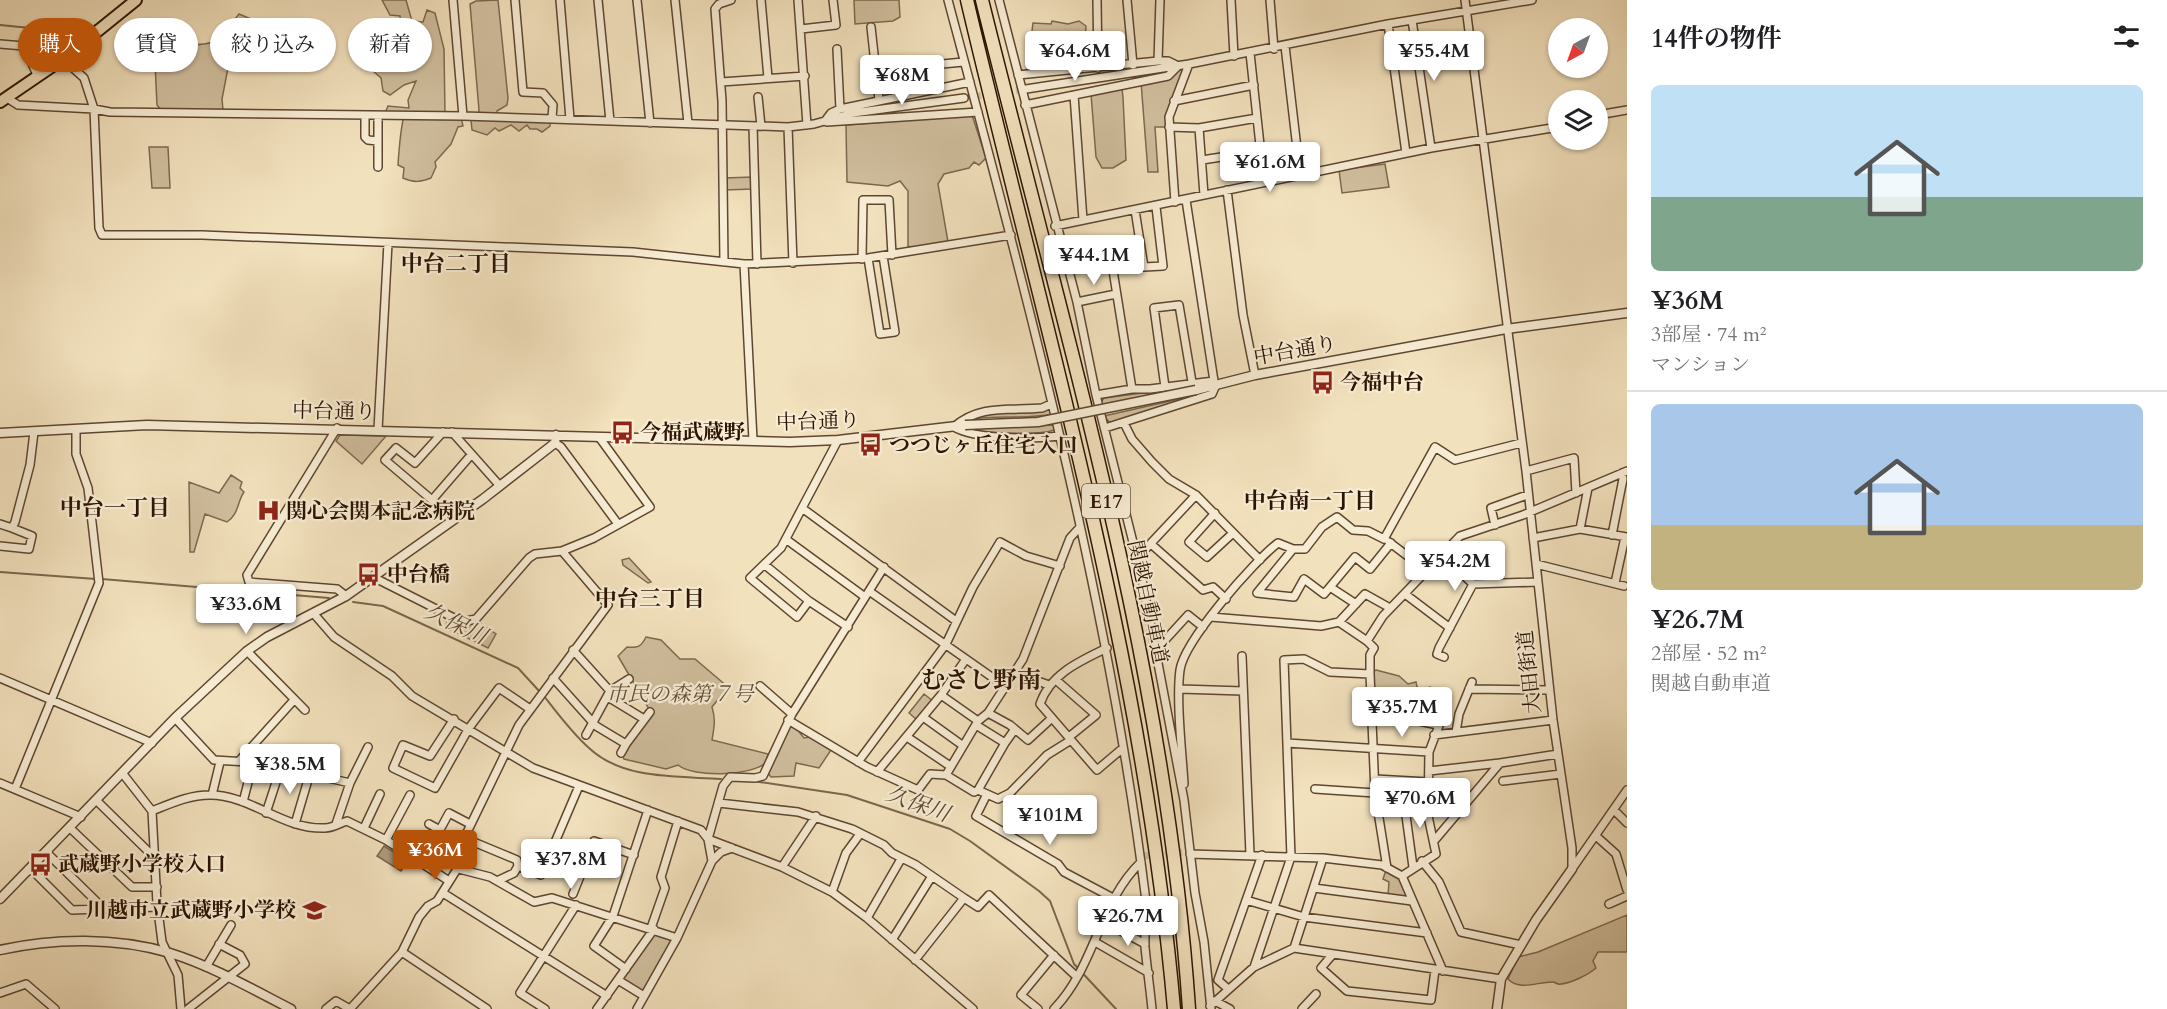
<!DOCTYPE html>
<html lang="ja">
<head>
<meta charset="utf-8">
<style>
	body { margin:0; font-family:Cardo,"Noto Serif JP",serif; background:#f6f6f6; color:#202124; height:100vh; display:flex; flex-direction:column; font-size:22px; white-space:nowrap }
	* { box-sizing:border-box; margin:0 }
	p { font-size:20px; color:#757577 }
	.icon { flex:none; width:33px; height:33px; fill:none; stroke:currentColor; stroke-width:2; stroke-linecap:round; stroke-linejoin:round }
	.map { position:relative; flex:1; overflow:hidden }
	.panel { display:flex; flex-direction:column; background:#fff; width:540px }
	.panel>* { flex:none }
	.guide { position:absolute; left:18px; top:18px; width:570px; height:54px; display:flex; gap:12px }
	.needle { width:39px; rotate:221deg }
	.controls { position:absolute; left:1548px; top:18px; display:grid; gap:12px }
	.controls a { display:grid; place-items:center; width:60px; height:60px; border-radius:50%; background:#fff; box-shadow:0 2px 4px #0004; font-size:30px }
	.price { position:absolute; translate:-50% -51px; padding:0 14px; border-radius:6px; background:#fff; color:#222; font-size:20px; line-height:39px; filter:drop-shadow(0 2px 3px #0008) }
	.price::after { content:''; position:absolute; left:50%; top:36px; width:18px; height:14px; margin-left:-9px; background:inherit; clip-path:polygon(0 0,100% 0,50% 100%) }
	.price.selected { background:#b45309; color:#fff }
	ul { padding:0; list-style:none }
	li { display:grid; align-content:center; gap:12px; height:318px; padding:0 24px }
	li+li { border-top:2px solid #e0e0e0 }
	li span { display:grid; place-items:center; height:186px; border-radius:9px; color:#555 }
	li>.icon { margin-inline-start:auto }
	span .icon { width:108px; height:108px; fill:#fffc; stroke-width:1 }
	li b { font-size:26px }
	h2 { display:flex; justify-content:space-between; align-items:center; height:72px; padding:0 24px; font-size:26px }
	.chip { padding:0 21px; border-radius:27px; background:#fff; box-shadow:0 2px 4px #0004; font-size:21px; line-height:54px }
	.chip.selected { background:#b45309; color:#fff }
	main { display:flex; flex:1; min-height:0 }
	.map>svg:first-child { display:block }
	.green { fill:#d0be9d; stroke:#7e6850; stroke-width:1.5 }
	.water { fill:#af9b7d; stroke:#7b654c; stroke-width:1.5 }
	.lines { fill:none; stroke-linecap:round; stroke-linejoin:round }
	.stream { stroke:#7b654c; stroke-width:2 }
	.minor-tunnel { stroke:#d4c2a1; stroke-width:7; stroke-dasharray:7 3.5; stroke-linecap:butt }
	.minor-casing { stroke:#5e4631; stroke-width:10 }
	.tertiary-casing { stroke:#5e4631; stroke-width:11 }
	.primary-casing { stroke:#2c1302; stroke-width:14 }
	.motorway-casing { stroke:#2c1302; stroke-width:15 }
	.minor { stroke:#f7ecd4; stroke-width:7 }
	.tertiary { stroke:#f7ecd4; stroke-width:8 }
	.primary { stroke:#f2e1bd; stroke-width:10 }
	.motorway { stroke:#f2e1bd; stroke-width:12 }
	.tertiary-bridge-casing { stroke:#5e4631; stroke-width:11; stroke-linecap:butt }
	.tertiary-bridge { stroke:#f7ecd4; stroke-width:8 }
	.labels { text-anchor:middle; stroke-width:4.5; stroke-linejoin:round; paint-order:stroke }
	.shield { fill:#f7ecd4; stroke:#695441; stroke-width:1.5 }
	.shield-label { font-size:20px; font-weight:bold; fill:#2c1302 }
	.street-label { font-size:21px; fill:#2c1302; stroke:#f7ecd4 }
	.poi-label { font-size:21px; font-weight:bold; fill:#2c1302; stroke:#f7ecd4; text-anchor:start }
	.park-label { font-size:21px; font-style:italic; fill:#654f38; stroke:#f7ecd4 }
	.neighbourhood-label { font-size:22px; font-weight:bold; fill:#2c1302; stroke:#f7ecd4 }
	.water-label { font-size:22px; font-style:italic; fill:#604933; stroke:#f7ecd4 }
	.quarter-label { font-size:24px; font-weight:bold; fill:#2c1302; stroke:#f7ecd4 }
</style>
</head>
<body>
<main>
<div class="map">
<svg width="1627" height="1009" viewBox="0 0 1627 1009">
	<rect width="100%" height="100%" fill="#f2e1bd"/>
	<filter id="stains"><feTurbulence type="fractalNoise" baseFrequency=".00333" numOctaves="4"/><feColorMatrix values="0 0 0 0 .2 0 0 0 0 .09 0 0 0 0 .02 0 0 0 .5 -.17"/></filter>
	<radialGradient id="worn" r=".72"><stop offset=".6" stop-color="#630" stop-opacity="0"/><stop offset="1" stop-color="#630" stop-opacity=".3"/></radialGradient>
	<path class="green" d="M382,0H406L412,21L423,22L427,10L435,13L444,49L445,113L461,117L463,126L458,127L451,144L435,162L436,167L431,178C420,182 414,183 403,178L404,168L398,165C399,149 401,128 404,115L385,113L388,106L409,108L408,100L416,81L404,85L390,95L383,91L381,78L373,71C373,42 377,47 401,39L400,16L390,15Z
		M498,0L508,98L507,105L497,111V114L550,120V126L542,132L537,129H530L527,125L519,131L511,125L499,131L495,128L487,135L472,130L471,120L478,115L479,110L470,4L476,1Z
		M854,0H899L900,17L893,21L855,24Z
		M239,14L251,19L252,26L246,51L228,68L222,99L223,110H161L157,105L155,63L165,48C181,43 200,47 213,42C220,39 233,21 239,14Z
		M1052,21L1068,24L1079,21L1086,26L1084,63L1027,71L1033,23L1051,24Z
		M1189,64L1168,127H1155L1158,172H1148L1141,82L1168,76L1178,66Z
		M1117,88L1122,89L1123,97L1126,160L1113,168H1102L1096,157L1091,94Z
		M972,115L986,158L979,165L974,162L969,168L944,174L938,184L948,242L913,248L908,246V191L900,181L888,186L847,182L846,125Z
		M149,147H168L170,188H152Z
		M1385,164L1389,187L1342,193L1339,170Z
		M753,177V189L724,190V178Z
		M1196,386L1102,406L1101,402L1104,398Z
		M1197,395L1110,423L1104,416Z
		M1049,409L1052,414C1024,420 995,414 967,420L982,414Z
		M1054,425L1055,429C1047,436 974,433 965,429Z
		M340,435L386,436L362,464L336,441Z
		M231,475L242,482L240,488L244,492C237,502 239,514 227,522L205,514L194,552H190L189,482L219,493Z
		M629,558L651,582L648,583L623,565L622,560Z
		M448,620L465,626L478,622L496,634L488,648L445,627Z
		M646,637L661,640L680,659H695L728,687L712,707C716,720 714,728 712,740L768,754L766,763C750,776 694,778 678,765L666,769L624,759L622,755L649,709L618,656L627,647C638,648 641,647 646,637Z
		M1376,670L1399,676L1408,684L1416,682L1417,687L1422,690L1430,687L1442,693V700L1447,707L1446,711L1438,714L1399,703L1375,701C1372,691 1375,680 1374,671Z
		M924,694L933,701L917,720L909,713Z
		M791,726L796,728L804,738L810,737L831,750L819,768L796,763L794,776L771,777L767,772L787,729Z
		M1386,870L1401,879L1408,898L1388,895L1389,882L1383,879Z
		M1627,915V952H1598L1593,961L1596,968C1588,975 1571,983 1561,984C1556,985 1557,982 1552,982C1537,982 1519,991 1508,979L1518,957L1538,952Z
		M653,933L670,939L671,943L642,993L622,980Z"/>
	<path class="water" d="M384,846L408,861L401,871L377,856Z"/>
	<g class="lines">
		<path class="stream" d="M0,25L40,29L57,25
			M0,572L96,579
			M102,579L329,598
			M353,602L383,606L518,668L540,692
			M544,696C558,714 572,733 589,748C623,780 677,776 721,779
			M753,781L847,795L950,829L970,841L1039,891L1050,901L1074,964L1116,1009"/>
		<path class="minor-tunnel" d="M964,98L1026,89
			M1144,856L1184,852"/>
		<defs>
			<path id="minor" d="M453,0L463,116
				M515,0L523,92L543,93L553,105L552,118
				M560,0L570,119
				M598,0L610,121
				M637,0L650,123
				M675,0L688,123
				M761,0L768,78
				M798,0L807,125
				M948,0C1027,297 1108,595 1146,901C1148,916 1144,932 1145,947C1147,968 1150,988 1152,1009
				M999,0L1077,302L1096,395L1141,574L1184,800L1195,893L1204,942L1211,1009
				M1097,0L1098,68
				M1127,0L1133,65
				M1231,0L1234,56
				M1270,0L1274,49
				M1465,0L1526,471L1553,720L1572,848V869
				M1412,20L1431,148
				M1388,24L1406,153
				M871,27L879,100
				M801,29L836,25L833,0
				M0,44L24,46L38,77
				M1285,46L1300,174
				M837,49L840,109
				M1250,53L1264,182
				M63,59L84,78L94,109L110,112L463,116L788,127L814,124L853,113L964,98
				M1158,61L1160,0
				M1018,75L1158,61H1168L1178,66L1168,76L1025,105
				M721,82L805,76
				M1026,89L1189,64L1388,24L1532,0
				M922,92V66L963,62
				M1074,95L1083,220
				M758,97L761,126
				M7,98L18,105L94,109L99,228L102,235H202L633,252L744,264L868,258L1011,235
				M1174,101L1254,85
				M1598,115L1627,110
				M365,116V137L368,140L378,141
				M378,116V167
				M825,121L831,113L840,109L970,82
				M827,122L978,112
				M753,126L757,264
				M788,127L793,263
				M1169,127L1199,128
				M1202,160L1260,151
				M1227,190L1243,315L1255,375
				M1204,195L1199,128L1257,118
				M1186,200L1214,381
				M1175,202L1169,117L1189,64
				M1135,210L1144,267L1163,266L1156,207
				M1055,226L1431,148L1558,127
				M868,258L880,334L895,332L883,256
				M862,259L863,200H889L892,255
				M724,262L722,101L715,9L719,4L731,0
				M1065,262L1104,255L1111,258L1132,389
				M744,264L753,440
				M1077,302L1116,294
				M1165,387L1154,308L1179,305L1192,382
				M1096,395L1132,389H1150L1214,381L1216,385L1212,394L1105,428
				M1051,404L1042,408C1011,411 979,404 954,427C976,440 1033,439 1060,436
				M1124,423L1132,439L1152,462L1169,479L1196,495L1260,560
				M337,428L247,575L249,582L337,589L346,596
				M378,430L388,243
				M443,432L415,463L396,448L385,460L432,500L471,455
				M452,432L500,486
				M838,440L802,508L956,621
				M555,443L561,447L618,524
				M1526,471L1574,458L1576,493
				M1215,513L1189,542L1207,557L1233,533
				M0,524L12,528L15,522L30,465L34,432
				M1495,525L1491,508L1527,495
				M1080,527L1070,538L1023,659L988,713L978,721L946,775L974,792L978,790L998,799L1010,793L1047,755L1071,740L1040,704C1050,674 1080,661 1107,648
				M1580,529L1588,488
				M1612,535L1623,479L1622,473
				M1533,538L1580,529L1627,537
				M787,540L865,597
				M1389,542L1426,570
				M1151,544L1203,590L1213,587L1226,599
				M0,546L29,549L32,536L12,528
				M1293,549L1257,593L1294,597L1304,579L1324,594L1330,587
				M562,551L594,538L650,507L599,437
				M1441,554L1473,584
				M1138,557L1196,495
				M1536,564L1624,586
				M765,565L809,601L797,617L750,578L781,548L802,508
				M884,567L869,591L1006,687
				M1615,583L1625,537
				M1405,594L1450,628
				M809,601L848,627
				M1356,604L1330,587L1355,557L1370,569L1391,543
				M314,614L334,637L392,676L412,696L533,768L701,830L708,839L782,867L832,892L867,918L973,1009
				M1211,617L1321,626L1339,622L1367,641L1383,616L1460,536L1523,515L1627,471
				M1339,622L1365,594L1390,608
				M1367,641L1374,648L1370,655V674L1375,793L1387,868
				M573,650L610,691L586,735
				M1156,650L1188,615L1203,627
				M247,651L305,710
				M1242,656L1250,854
				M1444,657L1437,654L1439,648L1473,584L1537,582
				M1015,673L1049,685
				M0,678L152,743
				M553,678L596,726L626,744L621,753
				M1056,680L1096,715L1069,737
				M1180,689L1243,691
				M1469,689L1549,690
				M610,691L629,679
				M941,695L966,659
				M608,697L644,719
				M1371,711L1438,725
				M988,713L1010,725L1028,740L1052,718
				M792,714L869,591
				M923,717L962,745
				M175,718L214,760L263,763L350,783L368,747
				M454,719L430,756L403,745L393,768L435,788L469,728L499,688L530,709
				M788,720L867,767L918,790L930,774L946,775
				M976,725L1005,743L978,790
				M1456,732L1459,714L1472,682
				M1434,735L1553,720
				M907,737L950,766
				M1071,740L1097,770L1123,748
				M1005,743L1015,729
				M1287,743L1429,752
				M626,744L650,712
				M239,761L294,700
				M858,762L946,644L973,587L1000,542L1026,556L1060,566
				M1429,771L1500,763
				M877,772L941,695L978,721
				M123,774L152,811L157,903L162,942L178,975L181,1009
				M1375,779L1428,782
				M1503,781L1561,774
				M0,783L81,817
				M1184,784C1182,752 1176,700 1180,670C1184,641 1254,561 1278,543L1293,549H1305L1322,527L1337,517L1353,530L1368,531L1384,539L1435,447L1455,460L1521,443
				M15,789L99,583L88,488L76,454V430
				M1315,789L1375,793
				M987,794L976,816L1058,864L1064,872L1113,898
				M1403,794L1413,867
				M212,795L220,762
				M97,801L156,859
				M243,802L253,763
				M719,803L798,812L852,829L884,845L892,853L916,865L964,898L915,960
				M1614,810L1627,823
				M152,811C172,803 189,795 210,795C251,795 283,830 325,828C333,828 340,823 347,821L386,840L449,881
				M266,813L281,767
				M295,824L310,773
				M336,824L350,783
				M429,824L440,830
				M70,828L132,887H157
				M364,828L380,794
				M1596,836L1616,854L1627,890
				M464,838L517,860L518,866L541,875L579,786
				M435,839L449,813L470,824
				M386,840L410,795
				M1434,841L1500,763L1558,754
				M46,852L98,903L99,909
				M1190,854L1323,858L1382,865L1402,876L1443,971
				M712,861L708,839L723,786L730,777L755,778L763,776L792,714L760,686
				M1422,861L1439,882L1461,932L1521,945
				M782,867L816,816
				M30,868L72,910L157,907
				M459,869L490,877L534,902L552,898L677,938
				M1572,869L1627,790
				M1402,876L1436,854L1428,816L1429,752L1443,715
				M497,881L514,873L518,866
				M1314,888L1412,901
				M832,892L846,853L860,834
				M443,893L607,996
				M573,894L594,841L634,855
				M964,898L978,907L989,895L1077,977
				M1246,900L1304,917L1427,933
				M1609,904L1627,896
				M867,918L901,859
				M1103,921L1145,944
				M651,928L665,888L661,877L678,821
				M892,940L932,876
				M1095,942L1149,973
				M1294,948L1323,858
				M402,952L487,1009
				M1333,954L1321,968L1347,991L1431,1000L1435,970
				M206,967L231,925
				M1254,967L1291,857L1284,660L1304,659L1330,672L1370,674
				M626,969L594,946L613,916L648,810
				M618,980L644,996
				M1227,988L1218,980L1262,855
				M0,993L26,984L55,1009
				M1215,1001L1230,1009
				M1210,1006L1254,967L1294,948L1501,979
				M188,1009L245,964L240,955L219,944
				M326,1009L336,1001L350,1009
				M350,1009L402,952L419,917L428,906L437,901L464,858L458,851L519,725L608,605L562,551L535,554L529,558L476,619L462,622L373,577
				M545,1009L520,993L576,905
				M597,1009L654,929
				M637,1009L677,938L712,861L721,852L732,848
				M1038,1009L1021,995L1054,955
				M1054,1009C1095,967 1099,902 1141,862
				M1302,1009L1316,994"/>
			<path id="tertiary" d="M1196,390L1255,375L1506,329L1627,313
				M0,433L147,425L790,442L838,440L965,425
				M0,899L175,718L247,651L267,637L346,596L483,499L555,443L556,435
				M0,950C54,938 116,937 170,953C212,966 252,989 291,1009
				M1497,1009L1501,979L1536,920L1572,869"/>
			<path id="primary" d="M0,102L63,59L136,0"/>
			<path id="motorway" d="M967,0C1046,335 1144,665 1174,1009
				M982,0C1064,332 1166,666 1189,1009"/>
		</defs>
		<use href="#minor" class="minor-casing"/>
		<use href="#tertiary" class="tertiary-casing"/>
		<use href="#primary" class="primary-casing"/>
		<use href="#motorway" class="motorway-casing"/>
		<use href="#minor" class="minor"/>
		<use href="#tertiary" class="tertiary"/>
		<use href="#primary" class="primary"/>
		<use href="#motorway" class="motorway"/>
		<defs>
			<path id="tertiary-bridge" d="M965,425L1038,422L1196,390"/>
		</defs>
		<use href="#tertiary-bridge" class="tertiary-bridge-casing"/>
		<use href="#tertiary-bridge" class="tertiary-bridge"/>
	</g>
	<defs>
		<symbol id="bus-bare" viewBox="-9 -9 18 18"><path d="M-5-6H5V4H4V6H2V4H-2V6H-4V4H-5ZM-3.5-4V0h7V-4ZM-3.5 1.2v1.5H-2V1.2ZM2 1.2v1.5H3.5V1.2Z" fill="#8f2418" stroke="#f7ecd4" stroke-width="2.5" paint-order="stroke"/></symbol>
		<symbol id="hospital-bare" viewBox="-9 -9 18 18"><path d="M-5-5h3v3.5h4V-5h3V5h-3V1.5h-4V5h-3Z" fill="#8f2418" stroke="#f7ecd4" stroke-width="2.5" paint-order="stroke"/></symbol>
		<symbol id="school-bare" viewBox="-9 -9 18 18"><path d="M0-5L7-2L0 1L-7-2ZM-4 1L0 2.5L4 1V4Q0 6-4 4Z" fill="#8f2418" stroke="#f7ecd4" stroke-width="2.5" paint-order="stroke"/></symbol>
	</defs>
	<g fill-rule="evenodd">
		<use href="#bus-bare" x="1306" y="366" width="33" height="33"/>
		<use href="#bus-bare" x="606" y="416" width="33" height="33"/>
		<use href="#bus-bare" x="854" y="428" width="33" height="33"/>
		<use href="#hospital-bare" x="252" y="494" width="33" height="33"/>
		<use href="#bus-bare" x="352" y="558" width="33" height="33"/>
		<use href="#bus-bare" x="24" y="848" width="33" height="33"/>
		<use href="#school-bare" x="298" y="894" width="33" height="33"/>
	</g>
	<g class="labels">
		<rect class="shield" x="1082" y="484" width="48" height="34" rx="4.5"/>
		<g class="shield-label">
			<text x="1106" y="508">E17</text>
		</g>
		<g class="street-label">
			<text transform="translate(1295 350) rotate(-10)" y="7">中台通り</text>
			<text transform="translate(334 411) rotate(1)" y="7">中台通り</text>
			<text transform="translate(818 421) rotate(-2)" y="7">中台通り</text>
			<text transform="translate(1148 602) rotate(78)" y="7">関越自動車道</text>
			<text transform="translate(1529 672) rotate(-96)" y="7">大田街道</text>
		</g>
		<g class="poi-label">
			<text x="1340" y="389">今福中台</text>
			<text x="640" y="439">今福武蔵野</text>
			<text x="889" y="452">つつじヶ丘住宅入口</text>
			<text x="286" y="518">関心会関本記念病院</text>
			<text x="387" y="581">中台橋</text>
			<text x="58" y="871">武蔵野小学校入口</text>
			<text x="296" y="917" text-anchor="end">川越市立武蔵野小学校</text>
		</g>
		<g class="park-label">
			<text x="680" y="701">市民の森第７号</text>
		</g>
		<g class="neighbourhood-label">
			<text x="456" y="271">中台二丁目</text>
			<text x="1310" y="508">中台南一丁目</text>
			<text x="115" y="515">中台一丁目</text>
			<text x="650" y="606">中台三丁目</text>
		</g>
		<g class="water-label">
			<text transform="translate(456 623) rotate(25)" y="8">久保川</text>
			<text transform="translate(918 803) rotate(20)" y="8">久保川</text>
		</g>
		<g class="quarter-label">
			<text x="981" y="688">むさし野南</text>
		</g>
	</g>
	<rect width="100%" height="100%" filter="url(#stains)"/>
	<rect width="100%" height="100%" fill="url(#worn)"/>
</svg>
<div class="controls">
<a><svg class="needle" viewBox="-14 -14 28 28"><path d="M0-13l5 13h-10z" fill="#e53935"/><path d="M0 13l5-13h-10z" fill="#757577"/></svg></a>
<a><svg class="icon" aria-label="layers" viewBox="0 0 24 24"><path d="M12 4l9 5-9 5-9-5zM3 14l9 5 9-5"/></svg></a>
</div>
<b class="price" style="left:1075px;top:82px">¥64.6M</b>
<b class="price" style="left:1434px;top:82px">¥55.4M</b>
<b class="price" style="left:902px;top:106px">¥68M</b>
<b class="price" style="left:1270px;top:193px">¥61.6M</b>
<b class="price" style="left:1094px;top:286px">¥44.1M</b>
<b class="price" style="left:1455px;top:592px">¥54.2M</b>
<b class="price" style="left:246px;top:635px">¥33.6M</b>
<b class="price" style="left:1402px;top:738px">¥35.7M</b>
<b class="price" style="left:290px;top:795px">¥38.5M</b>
<b class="price" style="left:1420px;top:829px">¥70.6M</b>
<b class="price" style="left:1050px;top:846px">¥101M</b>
<b class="price selected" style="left:435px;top:881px">¥36M</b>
<b class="price" style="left:571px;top:890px">¥37.8M</b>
<b class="price" style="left:1128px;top:947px">¥26.7M</b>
<div class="guide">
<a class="chip selected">購入</a>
<a class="chip">賃貸</a>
<a class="chip">絞り込み</a>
<a class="chip">新着</a>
</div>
</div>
<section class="panel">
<h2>14件の物件<svg class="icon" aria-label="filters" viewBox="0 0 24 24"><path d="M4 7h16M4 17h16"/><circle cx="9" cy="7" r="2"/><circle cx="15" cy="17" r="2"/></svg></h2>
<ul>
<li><span style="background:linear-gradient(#bfe0f5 60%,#7fa58c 0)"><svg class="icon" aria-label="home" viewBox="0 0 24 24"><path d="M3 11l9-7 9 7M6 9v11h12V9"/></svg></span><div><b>¥36M</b><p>3部屋 · 74 m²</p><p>マンション</p></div></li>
<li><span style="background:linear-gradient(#a9c7e8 65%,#c2b280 0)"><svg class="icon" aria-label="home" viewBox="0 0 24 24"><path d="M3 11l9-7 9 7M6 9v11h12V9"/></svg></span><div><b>¥26.7M</b><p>2部屋 · 52 m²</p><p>関越自動車道</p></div></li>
</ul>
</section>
</main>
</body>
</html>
